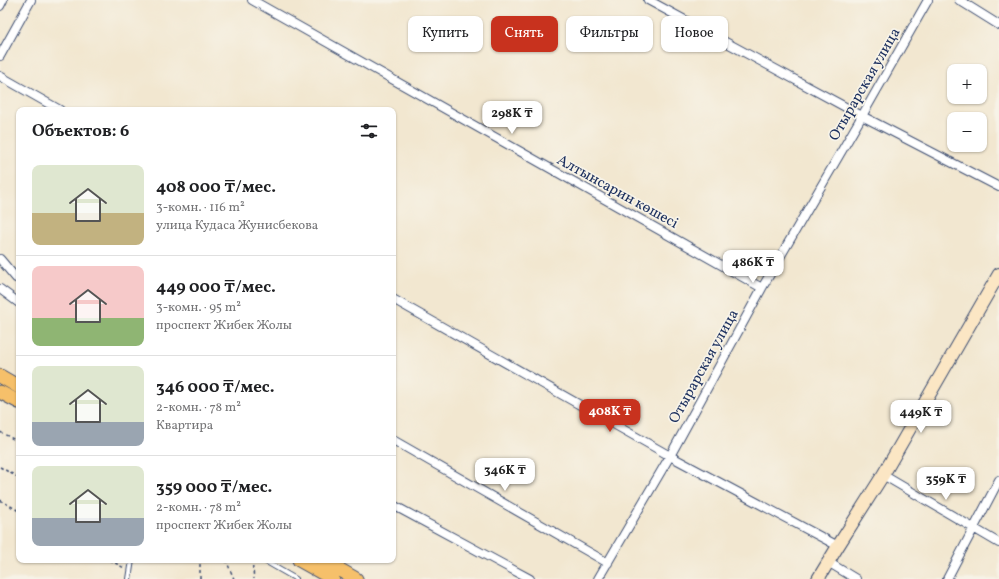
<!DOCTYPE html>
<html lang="ru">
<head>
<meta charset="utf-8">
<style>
	body { margin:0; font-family:Vollkorn,serif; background:#f2f2f2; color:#202124; height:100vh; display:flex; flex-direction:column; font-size:15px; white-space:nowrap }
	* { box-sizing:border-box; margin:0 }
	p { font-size:13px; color:#757577 }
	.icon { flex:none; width:22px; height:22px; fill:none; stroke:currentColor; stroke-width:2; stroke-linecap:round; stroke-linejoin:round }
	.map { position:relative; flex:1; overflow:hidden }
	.panel { position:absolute; left:16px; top:107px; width:380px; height:456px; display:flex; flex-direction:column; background:#fff; border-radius:8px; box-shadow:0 1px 3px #0004 }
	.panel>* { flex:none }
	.hud { position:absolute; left:408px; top:16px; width:380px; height:36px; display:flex; gap:8px }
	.controls { position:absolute; left:947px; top:64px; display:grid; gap:8px }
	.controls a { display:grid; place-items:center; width:40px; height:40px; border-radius:8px; background:#fff; box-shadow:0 1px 3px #0004; font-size:20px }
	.price { position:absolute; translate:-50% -34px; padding:0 9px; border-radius:8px; background:#fff; color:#222; font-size:13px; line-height:26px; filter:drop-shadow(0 1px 2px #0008) }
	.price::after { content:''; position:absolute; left:50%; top:24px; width:12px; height:9px; margin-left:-6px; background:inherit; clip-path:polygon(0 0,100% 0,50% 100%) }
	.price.active { background:#c8321e; color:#fff }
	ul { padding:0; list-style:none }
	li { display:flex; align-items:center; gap:12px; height:100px; padding:0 16px }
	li+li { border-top:1px solid #e0e0e0 }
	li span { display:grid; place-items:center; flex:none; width:112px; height:80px; border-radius:8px; color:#555 }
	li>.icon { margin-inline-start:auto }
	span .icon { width:48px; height:48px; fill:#fffc; stroke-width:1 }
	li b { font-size:17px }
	h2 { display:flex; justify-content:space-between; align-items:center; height:48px; padding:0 16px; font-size:17px }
	.pill { padding:0 14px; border-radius:8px; background:#fff; box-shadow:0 1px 3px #0004; font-size:14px; line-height:36px }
	.pill.active { background:#c8321e; color:#fff }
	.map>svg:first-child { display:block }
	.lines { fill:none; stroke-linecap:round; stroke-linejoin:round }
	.service-casing { stroke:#3b4b6f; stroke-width:6 }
	.minor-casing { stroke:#3b4b6f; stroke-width:10 }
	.secondary-casing { stroke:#3b4b6f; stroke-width:14 }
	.primary-casing { stroke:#3b4b6f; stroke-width:15 }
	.path { stroke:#3b4b6f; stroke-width:1.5; stroke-dasharray:3 3; stroke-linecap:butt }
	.service { stroke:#fff; stroke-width:4 }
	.minor { stroke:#fff; stroke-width:8 }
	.secondary { stroke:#fbe6c4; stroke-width:12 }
	.primary { stroke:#f6c06b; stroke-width:13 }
	.labels { text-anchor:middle; stroke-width:3.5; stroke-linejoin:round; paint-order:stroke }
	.street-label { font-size:15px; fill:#1b2f5e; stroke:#f7f3e8 }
</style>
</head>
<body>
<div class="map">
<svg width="999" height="579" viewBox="0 0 999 579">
	<rect width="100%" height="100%" fill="#f7f3e8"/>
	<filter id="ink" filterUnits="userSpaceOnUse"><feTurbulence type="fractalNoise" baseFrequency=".025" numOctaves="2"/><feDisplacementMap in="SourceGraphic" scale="8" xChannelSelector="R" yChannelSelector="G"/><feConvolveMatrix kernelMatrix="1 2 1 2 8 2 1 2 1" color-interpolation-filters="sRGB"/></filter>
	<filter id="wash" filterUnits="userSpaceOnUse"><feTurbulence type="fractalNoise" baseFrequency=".012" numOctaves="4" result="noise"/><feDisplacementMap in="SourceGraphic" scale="16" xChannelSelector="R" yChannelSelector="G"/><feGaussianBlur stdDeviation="0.9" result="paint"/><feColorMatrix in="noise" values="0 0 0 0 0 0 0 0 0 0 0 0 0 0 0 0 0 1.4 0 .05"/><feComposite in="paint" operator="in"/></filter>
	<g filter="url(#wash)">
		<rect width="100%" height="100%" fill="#f2e7d0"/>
	</g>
	<g filter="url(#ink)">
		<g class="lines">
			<defs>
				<path id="service" d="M263,560L296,579
					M129,579L132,560"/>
				<path id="minor" d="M252,0L762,288
					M648,0L862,116L999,187
					M959,0L999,25
					M0,6L3,0
					M0,56L31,0
					M0,76L60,110
					M0,259L16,278L19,279
					M0,289L19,303
					M393,299L670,456L838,546
					M393,440L608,563
					M883,475L999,543
					M393,505L530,579
					M828,562L856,579
					M598,579L670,456L762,288L862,116L928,0
					M947,579L999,480"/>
				<path id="secondary" d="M818,579L838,546L883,475L999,274"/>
				<path id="primary" d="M0,376L19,387
					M0,392L19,402
					M299,560L333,579
					M323,560L356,579"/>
			</defs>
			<use href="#service" class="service-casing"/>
			<use href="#minor" class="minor-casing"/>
			<use href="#secondary" class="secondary-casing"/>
			<use href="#primary" class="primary-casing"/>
			<path class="path" d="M0,432L19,442
				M0,467L19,478
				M0,500L19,511
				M110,560L124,568
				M226,560L234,579
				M252,560L254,579
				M200,579V560"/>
			<use href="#service" class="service"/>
			<use href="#minor" class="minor"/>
			<use href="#secondary" class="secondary"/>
			<use href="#primary" class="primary"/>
		</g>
	</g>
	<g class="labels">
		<g class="street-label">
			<text transform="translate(864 84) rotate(-60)" y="5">Отырарская улица</text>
			<text transform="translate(618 191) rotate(29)" y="5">Алтынсарин көшесі</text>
			<text transform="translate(703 366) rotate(-61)" y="5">Отырарская улица</text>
		</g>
	</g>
</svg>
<div class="controls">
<a>+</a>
<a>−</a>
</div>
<b class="price" style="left:512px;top:135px">298K ₸</b>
<b class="price" style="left:753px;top:284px">486K ₸</b>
<b class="price active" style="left:610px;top:433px">408K ₸</b>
<b class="price" style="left:921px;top:434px">449K ₸</b>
<b class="price" style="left:505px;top:492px">346K ₸</b>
<b class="price" style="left:946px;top:501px">359K ₸</b>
<div class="hud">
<a class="pill">Купить</a>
<a class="pill active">Снять</a>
<a class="pill">Фильтры</a>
<a class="pill">Новое</a>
</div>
<section class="panel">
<h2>Объектов: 6<svg class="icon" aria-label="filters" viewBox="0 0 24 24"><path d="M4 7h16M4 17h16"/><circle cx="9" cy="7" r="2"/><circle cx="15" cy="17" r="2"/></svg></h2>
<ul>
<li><span style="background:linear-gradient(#dfe7d0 60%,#c2b280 0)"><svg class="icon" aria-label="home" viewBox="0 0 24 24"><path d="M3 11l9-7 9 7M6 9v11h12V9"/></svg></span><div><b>408 000 ₸/мес.</b><p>3-комн. · 116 m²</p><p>улица Кудаса Жунисбекова</p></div></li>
<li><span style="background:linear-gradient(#f6c9c9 65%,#8fb573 0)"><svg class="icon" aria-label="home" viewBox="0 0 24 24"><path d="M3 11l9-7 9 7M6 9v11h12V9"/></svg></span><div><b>449 000 ₸/мес.</b><p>3-комн. · 95 m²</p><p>проспект Жибек Жолы</p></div></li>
<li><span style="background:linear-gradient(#dfe7d0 70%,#9aa5b1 0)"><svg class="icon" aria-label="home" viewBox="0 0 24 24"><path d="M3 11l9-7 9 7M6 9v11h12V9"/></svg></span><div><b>346 000 ₸/мес.</b><p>2-комн. · 78 m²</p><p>Квартира</p></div></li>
<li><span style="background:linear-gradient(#dfe7d0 65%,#9aa5b1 0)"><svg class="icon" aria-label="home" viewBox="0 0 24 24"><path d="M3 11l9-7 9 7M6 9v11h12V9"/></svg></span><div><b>359 000 ₸/мес.</b><p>2-комн. · 78 m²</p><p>проспект Жибек Жолы</p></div></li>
</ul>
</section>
</div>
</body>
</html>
